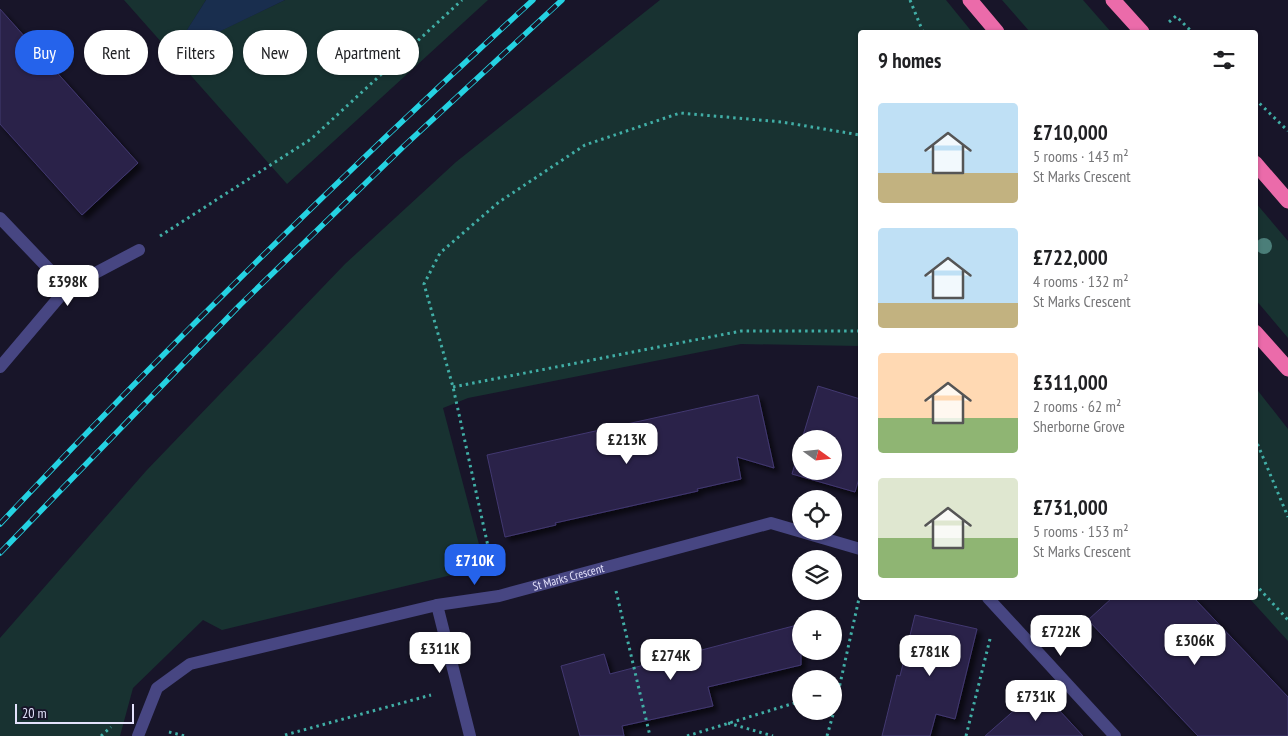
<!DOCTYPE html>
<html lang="en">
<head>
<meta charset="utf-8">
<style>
	body { margin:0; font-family:"PT Sans Narrow",sans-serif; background:#f2f2f2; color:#202124; height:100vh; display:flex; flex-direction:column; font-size:19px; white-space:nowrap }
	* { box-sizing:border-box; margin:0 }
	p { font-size:16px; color:#757577 }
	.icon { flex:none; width:28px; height:28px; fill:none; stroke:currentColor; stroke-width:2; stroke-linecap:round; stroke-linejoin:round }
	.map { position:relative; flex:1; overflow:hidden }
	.side { position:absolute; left:858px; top:30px; width:400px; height:570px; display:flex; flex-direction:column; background:#fff; border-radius:5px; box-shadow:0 1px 4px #0004 }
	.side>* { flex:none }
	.guide { position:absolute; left:15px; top:30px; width:475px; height:45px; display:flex; gap:10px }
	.needle { width:32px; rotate:105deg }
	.buttons { position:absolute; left:792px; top:430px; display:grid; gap:10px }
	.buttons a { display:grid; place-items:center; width:50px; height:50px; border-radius:50%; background:#fff; box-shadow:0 1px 4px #0004; font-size:25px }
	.scale { position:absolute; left:15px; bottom:12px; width:119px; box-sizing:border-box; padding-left:5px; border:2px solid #e3e1fb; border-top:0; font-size:14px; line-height:18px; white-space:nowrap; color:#e3e1fb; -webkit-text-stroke:4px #181529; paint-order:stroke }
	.price { position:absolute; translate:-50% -42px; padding:0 11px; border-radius:10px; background:#fff; color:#222; font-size:16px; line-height:32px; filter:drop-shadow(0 1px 2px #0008) }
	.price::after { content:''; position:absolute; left:50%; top:30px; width:15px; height:11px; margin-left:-8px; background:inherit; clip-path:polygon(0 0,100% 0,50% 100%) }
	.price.on { background:#2563eb; color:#fff }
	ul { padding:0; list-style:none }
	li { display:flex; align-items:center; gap:15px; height:125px; padding:0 20px }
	li span { display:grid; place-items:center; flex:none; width:140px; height:100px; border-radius:5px; color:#555 }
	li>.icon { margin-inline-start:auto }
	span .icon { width:60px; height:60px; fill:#fffc; stroke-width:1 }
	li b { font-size:21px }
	h2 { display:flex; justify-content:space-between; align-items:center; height:60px; padding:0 20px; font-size:21px }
	.tag { padding:0 18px; border-radius:22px; background:#fff; box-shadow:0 1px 4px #0004; font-size:18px; line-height:45px }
	.tag.on { background:#2563eb; color:#fff }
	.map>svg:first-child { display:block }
	.green { fill:#183231 }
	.water { fill:#192e4e }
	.building { fill:#2a2348; stroke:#423871; filter:url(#shadow) }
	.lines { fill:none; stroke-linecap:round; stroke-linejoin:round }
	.path { stroke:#41aea6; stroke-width:3; stroke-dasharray:2.5 4; stroke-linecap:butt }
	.street { stroke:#474682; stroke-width:12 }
	.highway { stroke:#eb6baa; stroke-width:15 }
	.rail-casing { stroke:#25d2e2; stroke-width:5.5 }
	.rail { stroke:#181529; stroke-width:4; stroke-dasharray:11; stroke-linecap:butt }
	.tree { fill:#4b7e79 }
	.labels { text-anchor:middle; stroke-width:5; stroke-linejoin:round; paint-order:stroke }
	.street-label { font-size:12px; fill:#e3e1fb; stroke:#181529 }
</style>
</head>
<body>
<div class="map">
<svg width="1288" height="736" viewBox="0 0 1288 736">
	<defs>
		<filter id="shadow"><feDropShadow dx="4.5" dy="4.5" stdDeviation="2.5" flood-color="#0009"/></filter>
	</defs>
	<rect width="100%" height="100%" fill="#181529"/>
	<path class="green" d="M124,0H206L172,54L285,0H488L287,184Z
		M660,0H946L972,32H860V346L741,344L468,398L443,408L485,567L222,630L203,620L133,688L120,736H0V638L146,471L345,264L456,162Z
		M1002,0H1083L1111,32H1030Z
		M1255,202L1288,241V338L1255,299Z
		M1255,387L1288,429V641L1249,598H1255Z"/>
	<path class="water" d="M206,0H285L171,55Z"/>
	<path class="building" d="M0,9L138,163L82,215L0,124Z
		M818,386L860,399V475L855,492L792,474L801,443V471H834V439H802Z
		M758,395L774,468L737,457L741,479L697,489L698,491L555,523L556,525L505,537L487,455Z
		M1112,598H1194L1288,697V736H1198L1088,620Z
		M915,615L977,629L955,719L936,714L930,736H882L897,675L900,676Z
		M801,624V665L708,687L713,706L622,726L624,736H580L561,666L604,654L610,674Z
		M1047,697L1083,736H985L1026,700L1034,709Z"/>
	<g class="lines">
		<path class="path" d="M910,0L923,32
			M1169,22L1176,16L1192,32
			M1255,99L1288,131
			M160,236L311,139L462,0
			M453,387L741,331H860
			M1255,438L1288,517
			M493,569L453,387L424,284L440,253L499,202L585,145L680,113L782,122L860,135
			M1255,584L1288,620
			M616,591L650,736
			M834,711L860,594
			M728,723L773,736
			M169,732L185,736
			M285,735L431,695
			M101,736L111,727
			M687,736L801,701
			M827,736L834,711
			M966,736L990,639"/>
		<g class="street">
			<path d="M0,218L67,288"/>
			<path d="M0,367L67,288L139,250"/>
			<path d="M988,598L1115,736"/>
			<path d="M437,605L470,736"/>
			<path id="s1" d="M138,736L157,688L190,664L437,605L499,596L771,523L860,549"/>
		</g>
		<path class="highway" d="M970,0L997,32
			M1113,0L1142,32
			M1255,163L1288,201
			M1255,332L1288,369"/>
		<defs>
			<path id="rail" d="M0,524C171,342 349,168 533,0
				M0,553L240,305L404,146L562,0"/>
		</defs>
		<use href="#rail" class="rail-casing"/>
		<use href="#rail" class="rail"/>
	</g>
	<circle class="tree" cx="1264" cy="246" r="8"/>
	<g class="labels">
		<g class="street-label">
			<text dy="4" stroke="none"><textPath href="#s1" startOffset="481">St Marks Crescent</textPath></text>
		</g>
	</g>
</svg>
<div class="buttons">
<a><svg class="needle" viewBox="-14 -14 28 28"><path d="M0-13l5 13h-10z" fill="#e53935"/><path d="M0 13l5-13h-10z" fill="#757577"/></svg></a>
<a><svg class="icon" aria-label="locate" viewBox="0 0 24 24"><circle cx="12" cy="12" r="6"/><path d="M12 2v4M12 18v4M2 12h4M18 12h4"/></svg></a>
<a><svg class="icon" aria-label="layers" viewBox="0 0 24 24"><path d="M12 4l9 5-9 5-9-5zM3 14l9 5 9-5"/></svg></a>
<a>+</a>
<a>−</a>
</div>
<div class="scale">20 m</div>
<b class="price" style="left:68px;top:307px">£398K</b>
<b class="price" style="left:627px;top:465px">£213K</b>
<b class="price on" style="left:475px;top:586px">£710K</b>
<b class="price" style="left:1061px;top:657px">£722K</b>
<b class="price" style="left:1195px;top:666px">£306K</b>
<b class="price" style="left:440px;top:674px">£311K</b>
<b class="price" style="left:930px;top:677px">£781K</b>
<b class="price" style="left:671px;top:681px">£274K</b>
<b class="price" style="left:1036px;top:722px">£731K</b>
<div class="guide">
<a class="tag on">Buy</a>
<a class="tag">Rent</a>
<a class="tag">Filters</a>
<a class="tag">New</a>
<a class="tag">Apartment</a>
</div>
<section class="side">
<h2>9 homes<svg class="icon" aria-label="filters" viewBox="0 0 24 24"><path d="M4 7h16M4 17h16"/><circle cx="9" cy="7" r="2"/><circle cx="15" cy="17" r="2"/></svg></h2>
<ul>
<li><span style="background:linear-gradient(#bfe0f5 70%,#c2b280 0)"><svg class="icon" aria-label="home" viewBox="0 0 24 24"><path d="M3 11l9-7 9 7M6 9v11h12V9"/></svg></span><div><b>£710,000</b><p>5 rooms · 143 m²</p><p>St Marks Crescent</p></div></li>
<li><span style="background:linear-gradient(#bfe0f5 75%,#c2b280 0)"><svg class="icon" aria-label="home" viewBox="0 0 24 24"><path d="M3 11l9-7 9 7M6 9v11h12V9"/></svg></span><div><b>£722,000</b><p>4 rooms · 132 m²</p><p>St Marks Crescent</p></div></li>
<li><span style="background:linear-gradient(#ffd9b3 65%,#8fb573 0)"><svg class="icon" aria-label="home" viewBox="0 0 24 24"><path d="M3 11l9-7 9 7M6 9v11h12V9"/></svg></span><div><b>£311,000</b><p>2 rooms · 62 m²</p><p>Sherborne Grove</p></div></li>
<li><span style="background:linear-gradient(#dfe7d0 60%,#8fb573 0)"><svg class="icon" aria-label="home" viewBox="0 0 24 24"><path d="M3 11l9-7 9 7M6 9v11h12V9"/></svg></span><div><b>£731,000</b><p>5 rooms · 153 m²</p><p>St Marks Crescent</p></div></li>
</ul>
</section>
</div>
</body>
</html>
